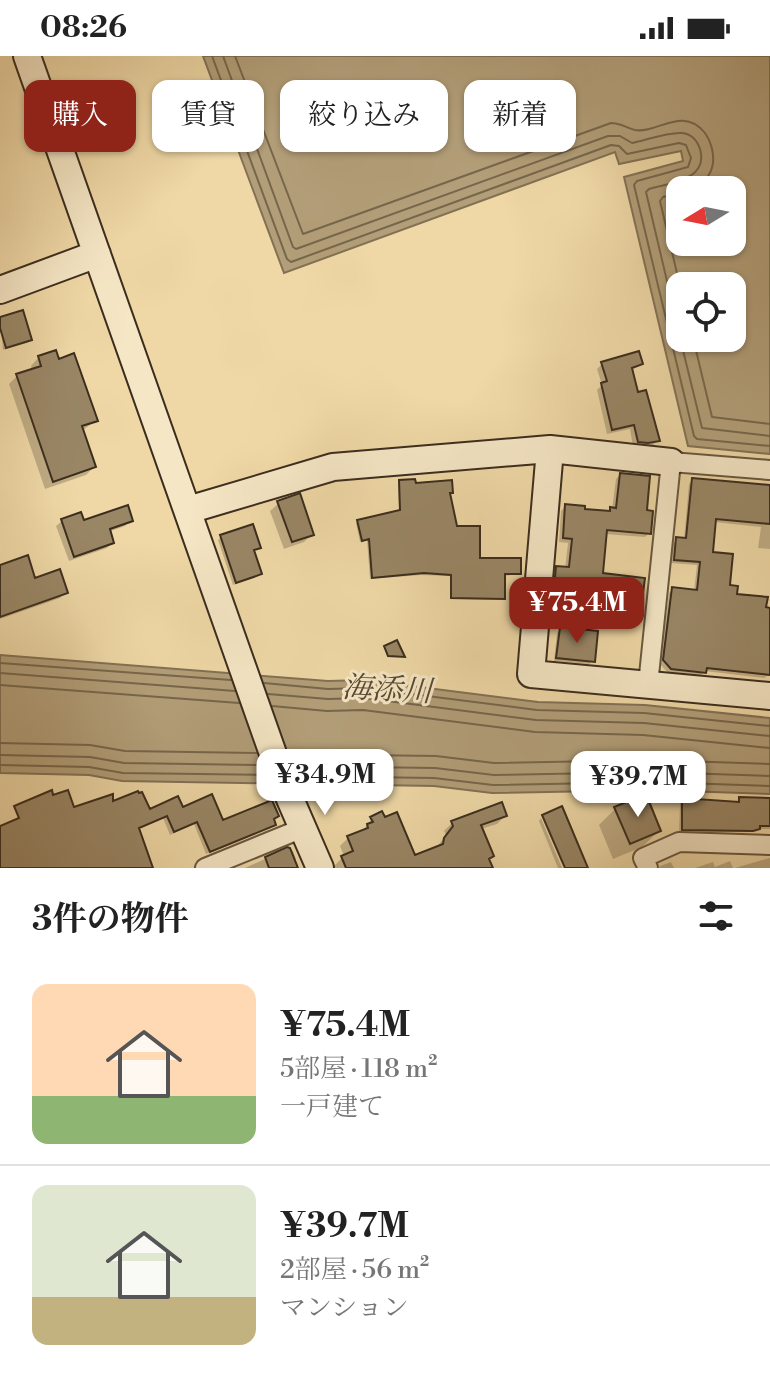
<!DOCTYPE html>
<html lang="ja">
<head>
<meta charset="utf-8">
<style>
	body { margin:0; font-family:"Libre Bodoni","Noto Serif JP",serif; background:#f2f2f2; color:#222; height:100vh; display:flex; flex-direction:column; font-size:30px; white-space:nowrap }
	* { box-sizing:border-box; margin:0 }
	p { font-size:26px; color:#767676 }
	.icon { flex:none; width:44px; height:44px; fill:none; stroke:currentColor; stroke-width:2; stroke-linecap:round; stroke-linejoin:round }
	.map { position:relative; height:812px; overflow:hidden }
	.sheet { display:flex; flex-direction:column; background:#fff; flex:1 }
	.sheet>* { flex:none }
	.hud { position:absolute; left:24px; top:24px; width:722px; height:72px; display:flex; gap:16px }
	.needle { width:52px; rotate:260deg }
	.controls { position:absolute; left:666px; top:120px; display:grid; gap:16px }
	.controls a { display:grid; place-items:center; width:80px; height:80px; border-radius:16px; background:#fff; box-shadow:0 2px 6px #0004; font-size:40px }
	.price { position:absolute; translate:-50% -68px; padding:0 18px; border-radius:16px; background:#fff; color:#222; font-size:26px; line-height:52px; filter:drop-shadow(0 2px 4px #0008) }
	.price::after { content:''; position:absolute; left:50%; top:48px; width:24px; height:18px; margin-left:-12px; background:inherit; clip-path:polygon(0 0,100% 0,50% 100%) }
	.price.selected { background:#8f2418; color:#fff }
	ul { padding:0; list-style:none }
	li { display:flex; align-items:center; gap:24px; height:200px; padding:0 32px }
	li+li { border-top:2px solid #e0e0e0 }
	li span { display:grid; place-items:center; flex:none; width:224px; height:160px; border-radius:16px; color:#555 }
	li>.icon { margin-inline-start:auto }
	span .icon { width:96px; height:96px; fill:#fffc; stroke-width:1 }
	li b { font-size:34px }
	h2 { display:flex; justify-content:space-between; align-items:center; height:96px; padding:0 32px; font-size:34px }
	.chip { padding:0 28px; border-radius:16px; background:#fff; box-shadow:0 2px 6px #0004; font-size:28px; line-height:72px }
	.chip.selected { background:#8f2418; color:#fff }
	.status { display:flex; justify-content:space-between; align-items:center; height:56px; padding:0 40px; background:#fff; direction:ltr }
	.status svg { height:22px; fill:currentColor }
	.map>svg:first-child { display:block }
	.water { fill:#b29e78; stroke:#827154; stroke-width:2; fill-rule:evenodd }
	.shadow { fill:#0003 }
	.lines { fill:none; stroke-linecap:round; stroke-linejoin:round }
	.shore { stroke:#76664b; stroke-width:2 }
	.building { fill:#998665; stroke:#3b2d1e; stroke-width:2 }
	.street-casing { stroke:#685840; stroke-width:22 }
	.secondary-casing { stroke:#3b2d1e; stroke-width:30 }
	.street { stroke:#f5e6c5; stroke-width:18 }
	.secondary { stroke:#f5e6c5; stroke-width:26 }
	.labels { text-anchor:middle; stroke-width:6; stroke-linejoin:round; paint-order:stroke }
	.water-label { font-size:30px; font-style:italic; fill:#594934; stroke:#f5e6c5 }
</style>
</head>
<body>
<div class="status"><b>08:26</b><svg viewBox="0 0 49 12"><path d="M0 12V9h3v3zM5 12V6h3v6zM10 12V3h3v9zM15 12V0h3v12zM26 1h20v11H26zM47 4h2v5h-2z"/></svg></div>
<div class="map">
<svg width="770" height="812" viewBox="0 0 770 812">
	<rect width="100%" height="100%" fill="#efd8a6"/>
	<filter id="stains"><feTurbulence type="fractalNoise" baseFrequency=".0025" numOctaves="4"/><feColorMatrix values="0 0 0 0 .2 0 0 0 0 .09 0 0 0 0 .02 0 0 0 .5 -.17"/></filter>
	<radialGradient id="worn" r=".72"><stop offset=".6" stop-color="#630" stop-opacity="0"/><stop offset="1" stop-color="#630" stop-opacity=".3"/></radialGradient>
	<path class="water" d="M203,0H770V398L688,390L624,121L683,105L681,95L619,108L615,96L284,217ZM680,134H732V186H680ZM680,230H732V282H680Z
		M0,599L328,625L364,624L538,646L645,649L770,662V738L653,734L492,737L434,730L122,725L89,719L0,717Z"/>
	<path class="shadow" d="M0,263L30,283L26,287L3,294Z
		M39,301L95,365L82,375L94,411L86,419L45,433L9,328L17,320L32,315L31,310Z
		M602,308H641L631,314L636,338L658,384L653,389L633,391L630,373L607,378L597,334L602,329L597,313Z
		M620,419L645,456L649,477L645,481L605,478L601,519L640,544L636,549L599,545L594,553L550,548L552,516L557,512L565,513L568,487L559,486L561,455L566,450L608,456L612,454L616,423Z
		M693,424L770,431V493L758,492L761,471L714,466L710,498L735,540L764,553L770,568V618L764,622L705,615L700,620L667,616L660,608L669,537L673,533L694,535L697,509L671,507L673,487L677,484H684L689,428Z
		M400,426L451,436L448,439L456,472L478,504L519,518L503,520L501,544L450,543V520L421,519L370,523L367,484L360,486L356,467L399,456L398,428Z
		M279,447L312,478L304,486L284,493L270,455Z
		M130,464L125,470L108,476L112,486L107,492L69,505L56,470L62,465L83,467Z
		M221,481L259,491L252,495L260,518L257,521L233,529L218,484Z
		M0,511L34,524L65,536L60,542L0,563Z
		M561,573L593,605L589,608L554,605L557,577Z
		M52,742L72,754L111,748L148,755L182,753L222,767L272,764L274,768L206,798L194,768L170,779L163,762L138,773L151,812H0V772L48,753Z
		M740,743H770V773H757L754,776L679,777L680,747L683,744L735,747Z
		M615,753L659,775L642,791L613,803L599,769Z
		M505,760L497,768L481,773L491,812H335L334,810L344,800L340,790L348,782L361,777L372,762L414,802L436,792L446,779L444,775L452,767Z
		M541,762L562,812H558L539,765Z
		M287,793L293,795L296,803L293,806L296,812H245Z
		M770,802V812H735L766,803Z
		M730,805L733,812H695L713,806L715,811Z
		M671,806L674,812H659L660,810Z"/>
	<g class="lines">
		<path class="shore" d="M212,0L287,203L291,206L611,89L619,90L627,98L679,87L686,89L691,102L688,111L637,125L634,129L694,380L697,383L770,390
			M223,0L293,191L296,193L608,80H620L632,87C647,84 667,76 682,77C691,78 697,84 700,93C709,124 670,127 649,133L646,136L680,280
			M235,0L303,178L611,67C621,67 626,72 635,74C657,78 683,49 705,77C711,85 714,97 713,107C711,121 702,129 690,134
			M680,137L663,141L660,145L680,230
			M680,282L702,372L770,380
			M693,282L712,361L770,368
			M0,607L231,624
			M0,617L235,635
			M264,627L328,633L364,632L537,654L644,657L770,670
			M0,629L239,647
			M268,638L328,643L364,642L536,664L644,667L770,680
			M272,650L327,655L363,654L535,676L643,679L770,692
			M0,687L90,689L125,695L257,697
			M289,698L436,700L494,707L653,704L770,708
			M0,699L90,701L124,707L261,709
			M0,709L89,711L123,717L265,719
			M293,710L435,712L494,719L653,716L770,720
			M297,720L434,722L493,729L653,726L770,730"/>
	</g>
	<path class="building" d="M23,254L32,284L6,292L0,272V261Z
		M56,294L59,303L74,297L98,365L82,370L96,411L53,426L16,318L41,310L38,300Z
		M639,295L643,308L632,312L638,336L646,334L660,385L648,387L638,386L634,369L612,374L601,327L607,325L601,306Z
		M620,417L650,420L647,454L653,455L651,478L607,474L603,517L645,522L642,545L601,541L600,549L553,544L556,510L569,511L572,483L563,482L565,448L585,450V453L610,455V451L616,452Z
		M692,422L770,429V468L716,463L713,496L733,498L730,529L738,530L737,538L768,541L766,551L770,552V619L707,612L706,617L671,613L663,604L672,531L697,534L700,506L674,504L676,481L686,482Z
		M415,423L416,427L452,424L453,437H450L457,470H480V502H521V518H505V543L451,542V519L424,517L372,522L369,483L362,485L357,464L400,454L399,424Z
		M300,437L314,479L292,486L277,445Z
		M128,449L133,465L110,473L114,487L74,501L61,463L81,456L84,464Z
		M253,468L261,492L254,494L262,518L236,527L220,479Z
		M28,499L35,522L60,513L68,537L0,561V509Z
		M560,571L598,575L595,606L556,602Z
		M397,584L405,601L388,600L384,590Z
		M52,734L53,739L68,734L74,751L113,738V745L138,735L139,737L142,736L150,753L178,740L183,751L212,738L223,764L272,744L279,760L274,763L276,769L210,796L197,766L174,776L167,760L139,772L153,812H0V770L19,762L14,750Z
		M646,738L661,775L630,788L614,751Z
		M739,741L770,742V770H760V773L753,775L682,774V742L739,746Z
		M502,746L507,760L481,769L494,800L489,803L493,812H346L341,800L353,795L347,780L368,772L367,768L373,766L370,761L382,755L385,761L397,756L415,799L443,788L444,782L453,770L451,765Z
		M562,750L588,812H565L542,759Z
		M287,791L290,792L298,812H269L265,801Z"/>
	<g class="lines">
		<defs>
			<path id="street" d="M648,629L671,406L770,414
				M205,812L303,772
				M648,812L643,802L679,786L770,789"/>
			<path id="secondary" d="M27,0L284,729L320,812
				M0,234L97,198
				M550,393L531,618L770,640
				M188,454L333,411L550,393L671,406"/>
		</defs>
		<use href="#street" class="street-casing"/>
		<use href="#secondary" class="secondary-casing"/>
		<use href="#street" class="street"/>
		<use href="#secondary" class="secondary"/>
	</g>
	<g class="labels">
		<g class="water-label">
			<text transform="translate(387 633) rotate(3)" y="10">海添川</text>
		</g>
	</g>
	<rect width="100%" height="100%" filter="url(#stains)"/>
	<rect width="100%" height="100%" fill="url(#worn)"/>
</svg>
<div class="controls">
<a><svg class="needle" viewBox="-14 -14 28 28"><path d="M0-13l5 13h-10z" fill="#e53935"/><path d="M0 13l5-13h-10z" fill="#767676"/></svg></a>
<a><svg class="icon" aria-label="locate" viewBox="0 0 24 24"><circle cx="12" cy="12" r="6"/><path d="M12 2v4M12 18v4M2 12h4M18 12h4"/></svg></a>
</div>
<b class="price selected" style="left:577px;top:589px">¥75.4M</b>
<b class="price" style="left:325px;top:761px">¥34.9M</b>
<b class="price" style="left:638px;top:763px">¥39.7M</b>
<div class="hud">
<a class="chip selected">購入</a>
<a class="chip">賃貸</a>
<a class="chip">絞り込み</a>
<a class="chip">新着</a>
</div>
</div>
<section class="sheet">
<h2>3件の物件<svg class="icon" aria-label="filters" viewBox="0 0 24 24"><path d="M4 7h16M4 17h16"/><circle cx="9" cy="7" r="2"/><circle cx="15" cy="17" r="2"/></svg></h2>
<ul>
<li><span style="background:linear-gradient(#ffd9b3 70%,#8fb573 0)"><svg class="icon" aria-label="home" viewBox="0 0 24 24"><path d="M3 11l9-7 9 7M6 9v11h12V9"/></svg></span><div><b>¥75.4M</b><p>5部屋 · 118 m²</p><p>一戸建て</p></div></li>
<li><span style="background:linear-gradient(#dfe7d0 70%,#c2b280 0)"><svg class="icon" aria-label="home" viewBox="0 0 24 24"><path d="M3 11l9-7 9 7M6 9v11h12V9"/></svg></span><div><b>¥39.7M</b><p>2部屋 · 56 m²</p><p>マンション</p></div></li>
</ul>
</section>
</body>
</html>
